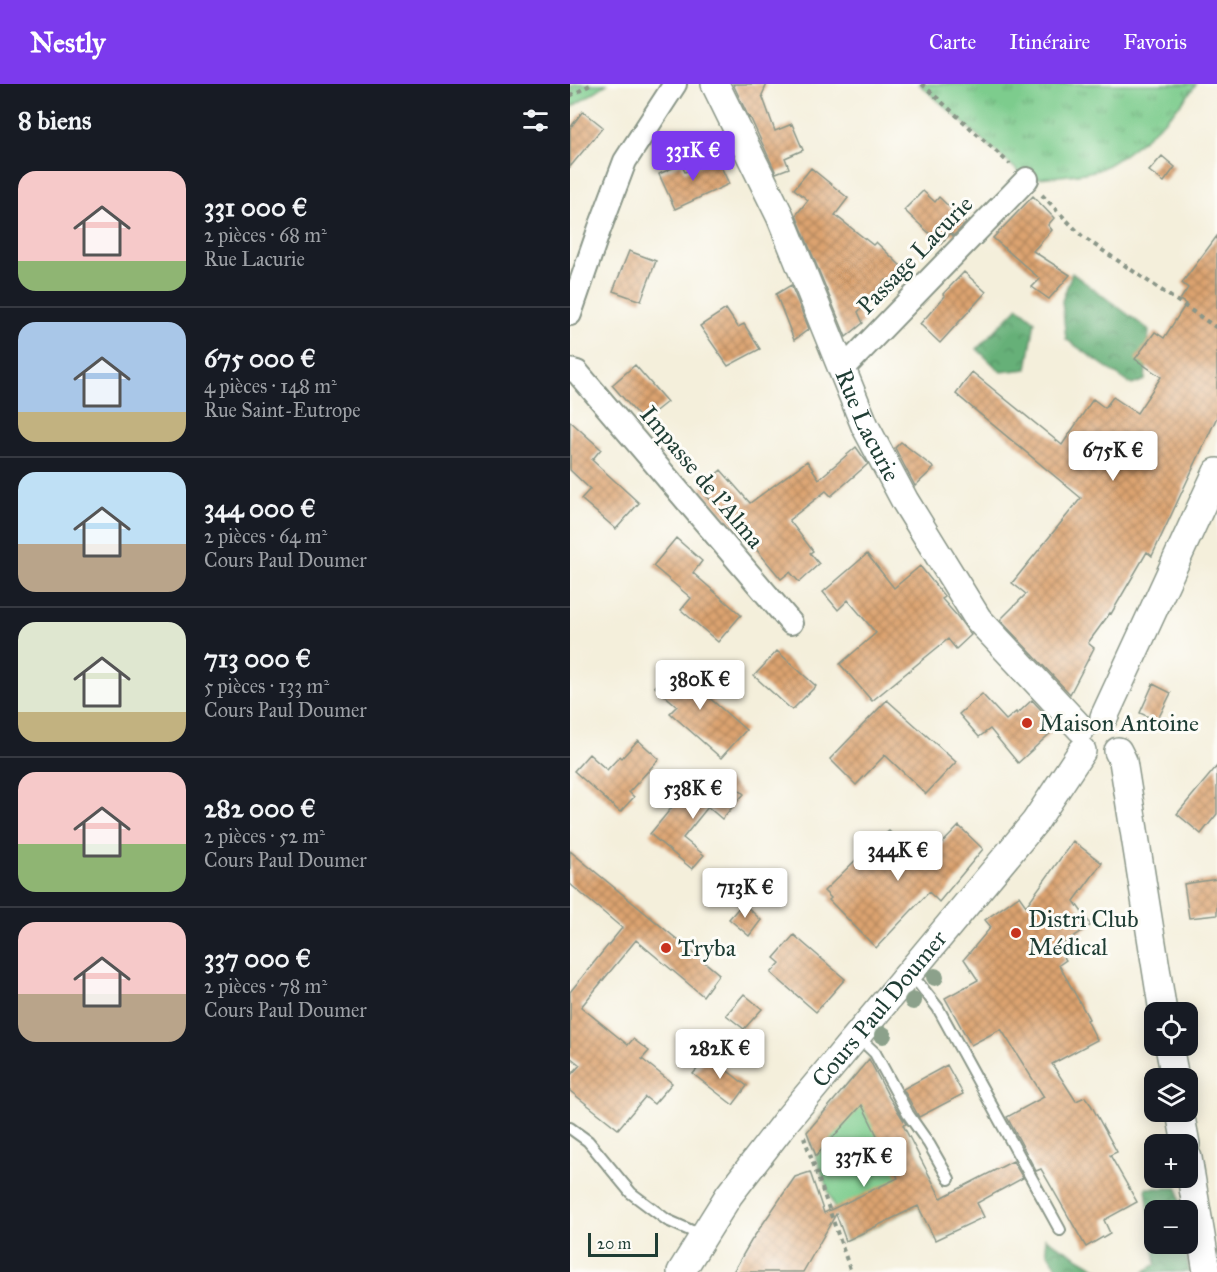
<!DOCTYPE html>
<html lang="fr">
<head>
<meta charset="utf-8">
<style>
	body { margin:0; font-family:"IM FELL Great Primer",serif; background:#242831; color:#f1f3f6; height:100vh; display:flex; flex-direction:column; font-size:22px; white-space:nowrap }
	* { box-sizing:border-box; margin:0 }
	p { font-size:20px; color:#9ea1a6 }
	.icon { flex:none; width:33px; height:33px; fill:none; stroke:currentColor; stroke-width:2; stroke-linecap:round; stroke-linejoin:round }
	.map { position:relative; flex:1; overflow:hidden }
	.details { display:flex; flex-direction:column; background:#171b24; width:570px }
	.details>* { flex:none }
	.tools { position:absolute; left:574px; top:918px; display:grid; gap:12px }
	.tools a { display:grid; place-items:center; width:54px; height:54px; border-radius:12px; background:#171b24; box-shadow:0 3px 15px #0003; font-size:30px }
	.scale { position:absolute; left:18px; bottom:15px; width:70px; box-sizing:border-box; padding-left:6px; border:3px solid #1f3d34; border-top:0; font-size:16px; line-height:21px; white-space:nowrap; color:#1f3d34; -webkit-text-stroke:4px #fdfcf7; paint-order:stroke }
	.price { position:absolute; translate:-50% -51px; padding:0 14px; border-radius:6px; background:#fff; color:#222; font-size:20px; line-height:39px; filter:drop-shadow(0 2px 3px #0008) }
	.price::after { content:''; position:absolute; left:50%; top:36px; width:18px; height:14px; margin-left:-9px; background:inherit; clip-path:polygon(0 0,100% 0,50% 100%) }
	.price.active { background:#7c3aed; color:#fff }
	ul { padding:0; list-style:none }
	li { display:flex; align-items:center; gap:18px; height:150px; padding:0 18px }
	li+li { border-top:2px solid #363941 }
	li span { display:grid; place-items:center; flex:none; width:168px; height:120px; border-radius:18px; color:#555 }
	li>.icon { margin-inline-start:auto }
	span .icon { width:72px; height:72px; fill:#fffc; stroke-width:1 }
	li b { font-size:26px }
	h2 { display:flex; justify-content:space-between; align-items:center; height:72px; padding:0 18px; font-size:26px }
	header { display:flex; align-items:center; gap:36px; box-sizing:border-box; height:84px; padding:0 30px; background:#7c3aed; color:#fff }
	header strong { font-size:28px }
	nav { display:flex; gap:33px; margin-inline-start:auto; font-size:21px }
	main { display:flex; flex:1; min-height:0 }
	.map>svg:first-child { display:block }
	.grass { fill:url(#grass-tufts); stroke:#4e8460; stroke-width:1.5 }
	.forest { fill:url(#forest-crowns); stroke:#427656; stroke-width:1.5 }
	.park { fill:url(#park-crowns); stroke:#4e8460; stroke-width:1.5 }
	.pitch { fill:#7dcc8d; stroke:#4e8460; stroke-width:1.5 }
	.building { fill:url(#building-cross-hatch) }
	.lines { fill:none; stroke-linecap:round; stroke-linejoin:round }
	.service-casing { stroke:#8a9688; stroke-width:14 }
	.minor-casing { stroke:#8a9688; stroke-width:26 }
	.tertiary-casing { stroke:#8a9688; stroke-width:30 }
	.path { stroke:#8a9688; stroke-width:4; stroke-dasharray:4.5 4.5; stroke-linecap:butt }
	.service { stroke:#fff; stroke-width:10 }
	.minor { stroke:#fff; stroke-width:22 }
	.tertiary { stroke:#fff; stroke-width:27 }
	.tree { fill:#8ca18b }
	.poi-dot { fill:#c8321e; stroke:#fdfcf7; stroke-width:2 }
	.labels { text-anchor:middle; stroke-width:6; stroke-linejoin:round; paint-order:stroke }
	.street-label { font-size:24px; fill:#1f3d34; stroke:#fdfcf7 }
	.poi-label { font-size:24px; fill:#1f3d34; stroke:#fdfcf7; text-anchor:start }
</style>
</head>
<body>
<header>
<strong>Nestly</strong>
<nav><a>Carte</a><a>Itinéraire</a><a>Favoris</a></nav>
</header>
<main>
<section class="details">
<h2>8 biens<svg class="icon" aria-label="filters" viewBox="0 0 24 24"><path d="M4 7h16M4 17h16"/><circle cx="9" cy="7" r="2"/><circle cx="15" cy="17" r="2"/></svg></h2>
<ul>
<li><span style="background:linear-gradient(#f6c9c9 75%,#8fb573 0)"><svg class="icon" aria-label="home" viewBox="0 0 24 24"><path d="M3 11l9-7 9 7M6 9v11h12V9"/></svg></span><div><b>331 000 €</b><p>2 pièces · 68 m²</p><p>Rue Lacurie</p></div></li>
<li><span style="background:linear-gradient(#a9c7e8 75%,#c2b280 0)"><svg class="icon" aria-label="home" viewBox="0 0 24 24"><path d="M3 11l9-7 9 7M6 9v11h12V9"/></svg></span><div><b>675 000 €</b><p>4 pièces · 148 m²</p><p>Rue Saint-Eutrope</p></div></li>
<li><span style="background:linear-gradient(#bfe0f5 60%,#b9a48a 0)"><svg class="icon" aria-label="home" viewBox="0 0 24 24"><path d="M3 11l9-7 9 7M6 9v11h12V9"/></svg></span><div><b>344 000 €</b><p>2 pièces · 64 m²</p><p>Cours Paul Doumer</p></div></li>
<li><span style="background:linear-gradient(#dfe7d0 75%,#c2b280 0)"><svg class="icon" aria-label="home" viewBox="0 0 24 24"><path d="M3 11l9-7 9 7M6 9v11h12V9"/></svg></span><div><b>713 000 €</b><p>5 pièces · 133 m²</p><p>Cours Paul Doumer</p></div></li>
<li><span style="background:linear-gradient(#f6c9c9 60%,#8fb573 0)"><svg class="icon" aria-label="home" viewBox="0 0 24 24"><path d="M3 11l9-7 9 7M6 9v11h12V9"/></svg></span><div><b>282 000 €</b><p>2 pièces · 52 m²</p><p>Cours Paul Doumer</p></div></li>
<li><span style="background:linear-gradient(#f6c9c9 60%,#b9a48a 0)"><svg class="icon" aria-label="home" viewBox="0 0 24 24"><path d="M3 11l9-7 9 7M6 9v11h12V9"/></svg></span><div><b>337 000 €</b><p>2 pièces · 78 m²</p><p>Cours Paul Doumer</p></div></li>
</ul>
</section>
<div class="map">
<svg width="647" height="1188" viewBox="0 0 647 1188">
	<defs>
		<pattern id="grass-tufts" width="24" height="20" patternUnits="userSpaceOnUse" patternTransform="scale(1.5)"><rect width="24" height="20" fill="#7dcc8d"/><path d="M3 7l-1-3M5 7V3M7 7l1-3M15 17l-1-3M17 17v-4M19 17l1-3" fill="none" stroke="#66a774"/></pattern>
		<pattern id="forest-crowns" width="20" height="18" patternUnits="userSpaceOnUse" patternTransform="scale(1.5)"><rect width="20" height="18" fill="#66b078"/><path d="M2 6a3 3 0 1 1 6 0M12 15a3 3 0 1 1 6 0" fill="none" stroke="#539063"/></pattern>
		<pattern id="park-crowns" width="20" height="18" patternUnits="userSpaceOnUse" patternTransform="scale(1.5)"><rect width="20" height="18" fill="#7dcc8d"/><path d="M2 6a3 3 0 1 1 6 0M12 15a3 3 0 1 1 6 0" fill="none" stroke="#66a774"/></pattern>
		<pattern id="building-cross-hatch" width="8" height="8" patternUnits="userSpaceOnUse" patternTransform="scale(1.5)"><rect width="8" height="8" fill="#dca370"/><path d="M0 0l8 8M0 8l8-8" fill="none" stroke="#b2865d"/></pattern>
	</defs>
	<rect width="100%" height="100%" fill="#fdfcf7"/>
	<filter id="ink" filterUnits="userSpaceOnUse"><feTurbulence type="fractalNoise" baseFrequency=".0167" numOctaves="2"/><feDisplacementMap in="SourceGraphic" scale="12" xChannelSelector="R" yChannelSelector="G"/><feConvolveMatrix kernelMatrix="1 2 1 2 8 2 1 2 1" color-interpolation-filters="sRGB"/></filter>
	<filter id="wash" filterUnits="userSpaceOnUse"><feTurbulence type="fractalNoise" baseFrequency=".008" numOctaves="4" result="noise"/><feDisplacementMap in="SourceGraphic" scale="24" xChannelSelector="R" yChannelSelector="G"/><feGaussianBlur stdDeviation="1.35" result="paint"/><feColorMatrix in="noise" values="0 0 0 0 0 0 0 0 0 0 0 0 0 0 0 0 0 1.4 0 .05"/><feComposite in="paint" operator="in"/></filter>
	<g filter="url(#wash)">
		<rect width="100%" height="100%" fill="#f4efdb"/>
		<path class="grass" d="M349,0H626C610,26 558,72 530,85C516,91 474,93 457,95Z"/>
		<path class="forest" d="M502,189L579,246L575,296L562,301L496,255L492,217Z
			M448,223L465,237L457,285L431,288L407,265Z
			M576,1104H608L611,1126H585V1160H615L619,1188H574L586,1180Z
			M475,1154L533,1188H490L477,1168Z"/>
		<path class="park" d="M6,0H37L0,24V2L1,3Z"/>
		<path class="pitch" d="M299,975L387,1146L365,1156L348,1122L276,1157L237,1048Z"/>
		<g id="blocks">
			<path class="building" d="M163,0H197L192,11L205,47L222,40L233,66L215,74L219,84L206,89L180,33L179,34Z
				M13,27L33,43L0,83V44Z
				M592,72L605,83L594,98L579,87Z
				M147,74L159,100L105,125L89,90L111,80L115,88Z
				M241,84L278,114L265,131L303,161L306,158L334,185L320,200L316,196L288,228L293,239L276,253L226,131L238,116L224,105Z
				M353,107L365,118L369,113L396,139L383,152L381,149L371,160L334,126Z
				M463,112L484,134L478,141L482,146L463,167L500,191L479,215L462,203L470,195L423,154Z
				M647,152V333L582,472L577,468L541,530L540,529L518,559L524,564L500,610L430,536L456,510L442,499L511,414L386,310L402,288L492,361L523,315L535,324L543,313L567,329L591,293L565,275L585,248L594,254L616,220L610,216L618,204L612,199Z
				M59,167L86,177L71,217L43,207Z
				M394,188L416,208L370,259L350,240L375,212L373,210Z
				M221,201L239,245L224,256L206,210Z
				M156,225L168,243L174,240L190,265L158,282L130,242Z
				M65,281L97,318L73,337L42,301Z
				M0,337L31,365L22,376L69,419L46,445L11,415L20,405L0,386Z
				M331,358L364,384L345,402L325,364Z
				M286,363L298,380L261,412L256,407L219,436L243,467L240,469L249,480L229,498L220,488L211,495L165,440L163,442L130,404L151,386L180,419L237,377L249,395Z
				M106,454L132,477L123,489L171,531L148,558L111,526L121,514L83,482Z
				M297,470L324,504L350,482L375,513L372,515L387,532L401,551L386,565L378,555L302,617L270,580L306,549L278,516L268,526L253,508Z
				M207,567L246,602L222,626L184,592Z
				M105,579L139,608L136,611L176,646L151,674L100,629L107,622L85,603Z
				M583,600L601,609L587,637L570,629Z
				M412,610L436,636L446,628L447,630L462,616L487,643L448,679L420,645L409,653L389,630Z
				M317,616L386,678L356,710L315,671L286,701L260,675Z
				M68,656L89,675L59,708L64,713L50,728L4,687L19,670L37,686L50,672L52,674Z
				M647,682V730L631,750L607,730Z
				M154,693L174,710L152,735L138,723L113,754L134,771L122,785L80,750L117,705L133,719Z
				M389,742L413,765L369,818L359,808L306,864L259,816L261,814L254,807L298,764L319,747L352,780Z
				M503,757L532,779L504,817L521,841L487,864L496,876L489,881L519,935L517,936L527,956L482,980L506,1017L515,1013L521,1021L547,1068L540,1071L567,1118L534,1136L540,1149L516,1163L471,1085L466,1087L437,1033L474,1013L431,945L401,961L375,914L408,896L394,875L421,843L415,836L449,812L456,822Z
				M0,767L149,890L133,912L66,856L11,923L58,961L63,955L79,967L72,975L102,999L84,1020L75,1013L48,1045L0,1007V992L10,981L0,973V908L52,844L0,800Z
				M647,795V831L619,834L614,800Z
				M173,819L191,836L179,852L159,835Z
				M224,851L275,895L246,928L201,889L210,879L204,874Z
				M174,910L192,925L174,945L156,931Z
				M138,972L177,1002L163,1021L123,990Z
				M299,975L319,1013L336,1040L333,1041L371,1114L443,1077L453,1094L407,1119L414,1133L365,1156L348,1122L276,1157L266,1130L233,1188H163L181,1157L225,1093L240,1088L254,1129L328,1094L292,1021L246,1072L237,1048Z
				M377,981L393,1010L349,1033L333,1005Z"/>
		</g>
	</g>
	<g filter="url(#ink)">
		<use href="#blocks" fill-opacity="0" stroke="#8a9688" stroke-width="1.5"/>
		<g class="lines">
			<defs>
				<path id="service" d="M338,891L350,901L368,924L490,1146
					M287,952L305,969L338,1030L359,1060L379,1095
					M0,1044L18,1057L61,1109L97,1136L133,1152"/>
				<path id="minor" d="M0,230L29,146L55,77L105,0
					M273,285L457,95
					M0,286L7,288L221,539"/>
				<g id="tertiary">
					<path id="s1" d="M145,0L210,132L295,342L335,417L408,535L511,645"/>
					<path d="M534,633L647,388"/>
					<path d="M548,667L553,677L593,928"/>
					<path d="M599,962L605,994"/>
					<path d="M610,1028L616,1060"/>
					<path d="M618,1074L637,1188"/>
					<path id="s2" d="M111,1188L159,1111L216,1037L465,738L512,667"/>
				</g>
			</defs>
			<use href="#service" class="service-casing"/>
			<use href="#minor" class="minor-casing"/>
			<use href="#tertiary" class="tertiary-casing"/>
			<path class="path" d="M352,0L440,80
				M0,12L22,0
				M472,111L513,153L647,244
				M234,1053L281,1188"/>
			<use href="#service" class="service"/>
			<use href="#minor" class="minor"/>
			<use href="#tertiary" class="tertiary"/>
		</g>
		<g class="tree">
			<circle cx="365" cy="893" r="9"/>
			<circle cx="343" cy="917" r="9"/>
			<circle cx="313" cy="951" r="9"/>
		</g>
	</g>
	<g class="poi-dot">
		<circle cx="457" cy="639" r="6"/>
		<circle cx="446" cy="849" r="6"/>
		<circle cx="96" cy="864" r="6"/>
	</g>
	<g class="labels">
		<g class="street-label">
			<text transform="translate(345 171) rotate(-46)" y="8">Passage Lacurie</text>
			<text dy="8" stroke="none"><textPath href="#s1" startOffset="374">Rue Lacurie</textPath></text>
			<text transform="translate(132 393) rotate(50)" y="8">Impasse de l'Alma</text>
			<text dy="8" stroke="none"><textPath href="#s2" startOffset="330">Cours Paul Doumer</textPath></text>
		</g>
		<g class="poi-label">
			<text x="469" y="647">Maison Antoine</text>
			<text x="458" y="843">Distri Club<tspan x="458" dy="28">Médical</tspan></text>
			<text x="108" y="872">Tryba</text>
		</g>
	</g>
</svg>
<div class="tools">
<a><svg class="icon" aria-label="locate" viewBox="0 0 24 24"><circle cx="12" cy="12" r="6"/><path d="M12 2v4M12 18v4M2 12h4M18 12h4"/></svg></a>
<a><svg class="icon" aria-label="layers" viewBox="0 0 24 24"><path d="M12 4l9 5-9 5-9-5zM3 14l9 5 9-5"/></svg></a>
<a>+</a>
<a>−</a>
</div>
<div class="scale">20 m</div>
<b class="price active" style="left:123px;top:98px">331K €</b>
<b class="price" style="left:543px;top:398px">675K €</b>
<b class="price" style="left:130px;top:627px">380K €</b>
<b class="price" style="left:123px;top:736px">538K €</b>
<b class="price" style="left:328px;top:798px">344K €</b>
<b class="price" style="left:175px;top:835px">713K €</b>
<b class="price" style="left:150px;top:996px">282K €</b>
<b class="price" style="left:294px;top:1104px">337K €</b>
</div>
</main>
</body>
</html>
